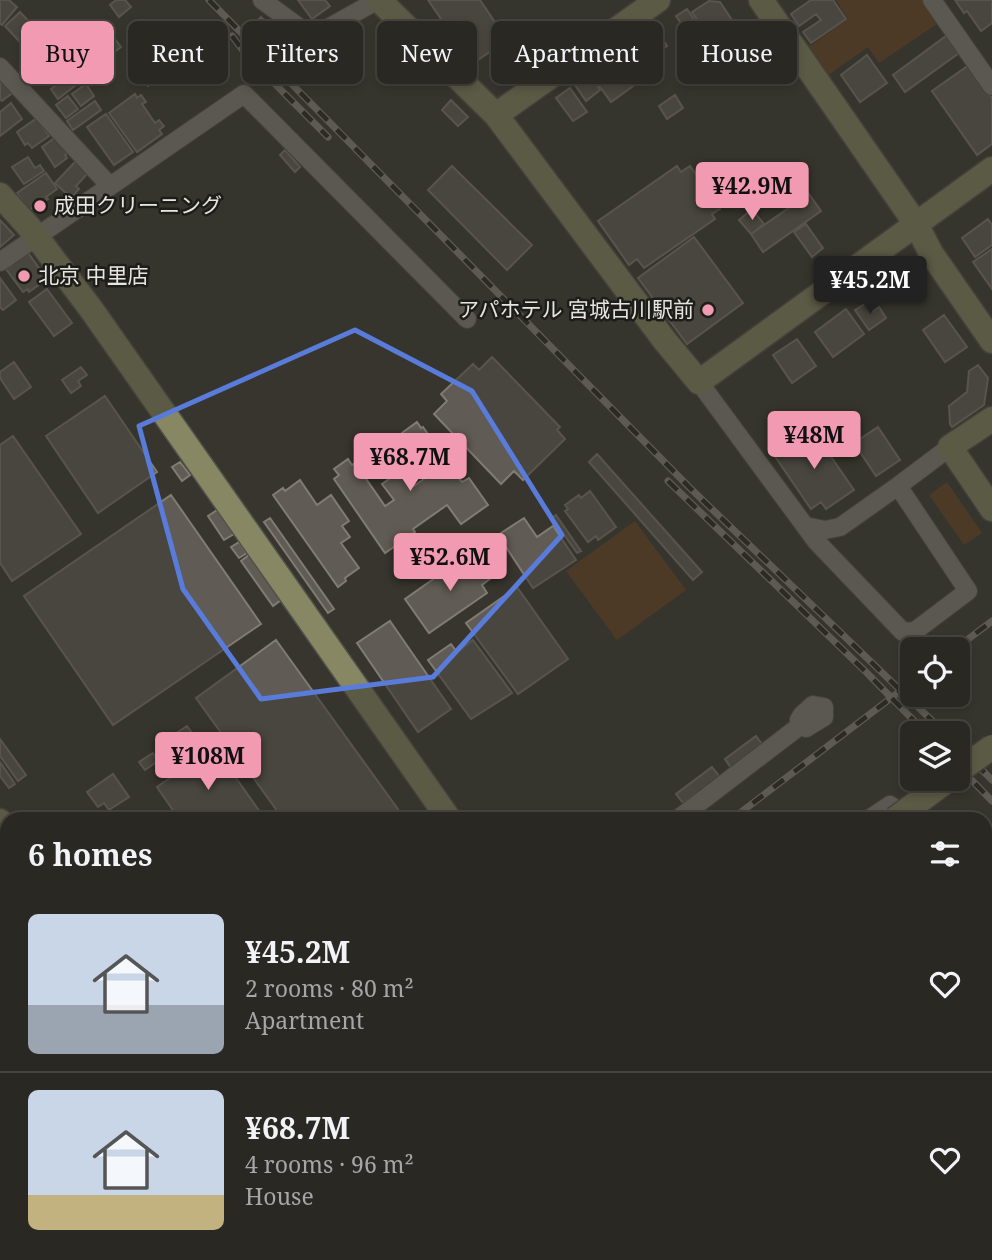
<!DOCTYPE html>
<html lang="en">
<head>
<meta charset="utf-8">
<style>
	body { margin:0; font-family:"Noto Serif","Noto Sans JP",serif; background:#31302a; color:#f1f3f6; height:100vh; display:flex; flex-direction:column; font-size:26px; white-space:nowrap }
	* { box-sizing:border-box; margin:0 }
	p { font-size:23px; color:#a5a6a5 }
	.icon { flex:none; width:38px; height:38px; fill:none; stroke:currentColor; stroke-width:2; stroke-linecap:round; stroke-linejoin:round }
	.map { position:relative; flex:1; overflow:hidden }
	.details { position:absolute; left:0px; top:812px; width:992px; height:448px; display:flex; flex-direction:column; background:#292822; border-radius:21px 21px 0 0; box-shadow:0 4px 10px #0003,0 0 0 2px #454440 }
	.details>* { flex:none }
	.top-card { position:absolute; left:21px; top:21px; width:950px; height:63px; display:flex; gap:14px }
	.controls { position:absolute; left:900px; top:637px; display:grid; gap:14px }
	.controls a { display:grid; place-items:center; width:70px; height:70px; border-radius:10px; background:#292822; box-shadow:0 4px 10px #0003,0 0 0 2px #454440; font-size:35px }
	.price { position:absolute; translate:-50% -60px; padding:0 16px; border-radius:7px; background:#f19ab1; color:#111; font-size:23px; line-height:46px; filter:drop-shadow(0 2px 4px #0008) }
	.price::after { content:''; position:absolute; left:50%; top:42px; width:21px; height:16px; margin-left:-10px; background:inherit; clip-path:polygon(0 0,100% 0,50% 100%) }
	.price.active { background:#222; color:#fff }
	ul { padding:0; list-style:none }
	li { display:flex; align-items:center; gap:21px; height:175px; padding:0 28px }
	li+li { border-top:2px solid #454440 }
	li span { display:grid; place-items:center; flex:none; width:196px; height:140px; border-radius:10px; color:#555 }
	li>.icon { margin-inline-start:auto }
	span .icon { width:84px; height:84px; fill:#fffc; stroke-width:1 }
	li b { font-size:30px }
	h2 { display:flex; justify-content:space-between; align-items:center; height:84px; padding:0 28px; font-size:30px }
	.chip { padding:0 24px; border-radius:10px; background:#292822; box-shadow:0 4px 10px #0003,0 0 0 2px #454440; font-size:24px; line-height:63px }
	.chip.active { background:#f19ab1; color:#111 }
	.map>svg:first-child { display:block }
	.green { fill:#664021 }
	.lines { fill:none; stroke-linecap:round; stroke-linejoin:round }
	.stream { stroke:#5a7d3b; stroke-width:4.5 }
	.building { fill:#605b54; stroke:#807b73; stroke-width:2 }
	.street-casing { stroke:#52514b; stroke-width:20 }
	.secondary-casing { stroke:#52514b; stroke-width:27 }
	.street { stroke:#85837a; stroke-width:18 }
	.secondary { stroke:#878863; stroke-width:24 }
	.rail-casing { stroke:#8a8882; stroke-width:7 }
	.rail { stroke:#1d1d19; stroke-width:4.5; stroke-dasharray:13; stroke-linecap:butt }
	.secondary-bridge-casing { stroke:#52514b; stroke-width:27; stroke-linecap:butt }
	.secondary-bridge { stroke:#878863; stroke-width:24 }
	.marked { fill:none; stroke:#597bda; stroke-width:5; stroke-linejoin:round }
	.poi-dot { fill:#f19ab1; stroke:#1d1d19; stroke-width:2.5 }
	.labels { text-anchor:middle; stroke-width:5; stroke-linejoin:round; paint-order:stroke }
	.poi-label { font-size:21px; fill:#e6e5e0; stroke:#1d1d19; text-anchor:start }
</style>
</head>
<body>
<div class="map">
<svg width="992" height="1260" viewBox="0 0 992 1260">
	<rect width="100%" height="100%" fill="#37352e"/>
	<path class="green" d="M836,0H925L940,22L879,63L868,47L827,76L809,47L848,19Z
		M947,482L982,533L964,545L929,495Z
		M635,521L686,590L617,640L566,571Z"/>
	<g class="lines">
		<path class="stream" d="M0,1254L4,1260"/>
	</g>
	<path class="building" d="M0,0H9L17,7L2,25L0,23Z
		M116,0H125L131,7L119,17L110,5Z
		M298,0H325L330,6L312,19Z
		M428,0H480L507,40L472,64Z
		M811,0H833L846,19L811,43L803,32L821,20L816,14L799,26L791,14Z
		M955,0H992V23L981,31L967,11L964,13Z
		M709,1L720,2L736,26L731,30L736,38L718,50L692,12Z
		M687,9L700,28L689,35L676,16Z
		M20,12L34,27L19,41L5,26Z
		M261,17L280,35L273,42L268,38L262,44L248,30Z
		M151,25L160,38L144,50L135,37Z
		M105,26L121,47L82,76L66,56Z
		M655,27L667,46L651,56L639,38Z
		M340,29L359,47L341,65L323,47Z
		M946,36L959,53L905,92L893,75Z
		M41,38L68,70L55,82L28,50Z
		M757,40L767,51L764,53L766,55L740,74L730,59Z
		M157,44L174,68L148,86L131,61Z
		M615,55L636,84L611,102L590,73Z
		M867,55L887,83L860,102L841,75Z
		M969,65L992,98V144L977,155L932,91Z
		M74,71L81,81L58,99L51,89Z
		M589,75L600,90L586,101L575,85Z
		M0,78L15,91L2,101L0,99Z
		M86,84L94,96L81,106L72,94Z
		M570,88L587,112L573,121L556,98Z
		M135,94L137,98L141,95L146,102L142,104L155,123L159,120L164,126L159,130L162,134L137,152L109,113Z
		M675,95L683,108L667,119L659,106Z
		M68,96L78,109L66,118L56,105Z
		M451,100L468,117L458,126L442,110Z
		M95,101L101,110L73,130L67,121Z
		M11,103L22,119L0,136V112Z
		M106,114L133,152L114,165L87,127Z
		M37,118L49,136L32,148L28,143L25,145L17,132Z
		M56,137L67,154L65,155L67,158L55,167L42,147Z
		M285,150L300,167L295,172L280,155Z
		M28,157L35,168L40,165L44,171L24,184L12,167Z
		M76,161L88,173L76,186L79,189L71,198L55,183Z
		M452,166L532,245L507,270L428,190Z
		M677,166L681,172L690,166L720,209L712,214L715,219L644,268L637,259L629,265L598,221Z
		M46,173L57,189L46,197L48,199L29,210L17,193Z
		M809,194L821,211L763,252L751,234Z
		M752,209L764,224L751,234L739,220Z
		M988,219L992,225V245L975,257L962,238Z
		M0,220L14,235L0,247Z
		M806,224L823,248L812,257L794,232Z
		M694,237L743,303L687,344L638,278Z
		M992,249V289L973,262Z
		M26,250L47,279L29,292L28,289L23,292L6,269L12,265L9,261Z
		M0,278L16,300L3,310L0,307Z
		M47,289L72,323L54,336L29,302Z
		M866,303L872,312L879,307L886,318L869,330L855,310Z
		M846,309L864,334L833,357L815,332Z
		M944,315L967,347L945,362L923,330Z
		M797,339L816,366L792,383L773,355Z
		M492,357L560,427L557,430L565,439L523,480L514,471L501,484L434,414L447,401L441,394L473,364L479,370Z
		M14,362L31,387L14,399L0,378V372Z
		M978,365L988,378L984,405L952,427L950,424L949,406L967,392L969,371Z
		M81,367L87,375L78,381L81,386L71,393L62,380Z
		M105,396L157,472L98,513L46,436Z
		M417,422L421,428L423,427L462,482L469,478L488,505L461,524L447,505L413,529L415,532L385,553L334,479L339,475L334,469L348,459L352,465L355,463L385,506L394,500L382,484L399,472L408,485L412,482L414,486L425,478L400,442L406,438L402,433Z
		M878,427L900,460L876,476L854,443Z
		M812,429L854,490L826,509L821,502L811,509L774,455Z
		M13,436L81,534L12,581L0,563V445Z
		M597,454L702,572L693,580L589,462Z
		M180,462L190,475L182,481L172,467Z
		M300,480L317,505L331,495L349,521L342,526L350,537L341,543L359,568L345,578L346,581L338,587L273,495L283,488L285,491Z
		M590,491L616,527L598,540L596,536L588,542L565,511L568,509L565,505L579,495L581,498Z
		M171,495L261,624L113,725L24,596Z
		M217,510L234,534L224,540L208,516Z
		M556,515L581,551L577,553L552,518Z
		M270,518L334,609L328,613L264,522Z
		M524,518L537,537L553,526L576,560L533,588L498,535Z
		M239,542L247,553L239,558L231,547Z
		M472,552L491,578L482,585L487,593L429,633L405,599Z
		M249,555L281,600L273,606L241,561Z
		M517,587L568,659L518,694L466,623Z
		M390,621L451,709L418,732L357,643Z
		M276,640L405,819H283L196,698Z
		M473,640L512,693L471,719L428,660L451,644L457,652Z
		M187,726L194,736L163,757L156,746Z
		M756,736L762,744L731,768L725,759Z
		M0,739L26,775L18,781L0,756Z
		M201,741L206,749L169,774L164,766Z
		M214,747L265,819H179L157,787Z
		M153,753L158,761L145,770L139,762Z
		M0,762L15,784L9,788L0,776Z
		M712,767L720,777L683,803L676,794Z
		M113,774L129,797L109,810L104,803L98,807L87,792Z
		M19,1253H58L63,1260H24Z
		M382,1253H413L418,1260H387Z
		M444,1253H475L480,1260H449Z
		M669,1253H686L691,1260H668L665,1256Z
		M794,1253H825L820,1256L823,1260H783Z
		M951,1253H974L976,1256L971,1260H956Z"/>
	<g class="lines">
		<defs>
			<path id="street" d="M262,0L312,37L378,0
				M932,0L992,86
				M0,67L110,186
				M0,262L244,94L467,319
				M699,382L805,526L825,530L840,527L898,486L968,591L915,631L903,632L816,541L805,526
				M898,486L950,447
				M678,819L801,725L799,720L802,715L813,705L824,707V717L806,728L801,725
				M869,819L890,805L909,819
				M0,1037L7,1047
				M985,1082L992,1077
				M985,1098L992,1108
				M872,1253L877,1260
				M983,1253L988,1260"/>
			<path id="secondary" d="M379,0L496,115L665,341L699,382L992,169
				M761,0L916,224L931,253L992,341
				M496,115L658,0
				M0,195L29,227L91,309L449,819
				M992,419L950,447L992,509
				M0,821L7,831
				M985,884L992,890
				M985,966L992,961
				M302,1253L307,1260
				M750,1253L755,1260
				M237,1260L246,1253
				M555,1260L565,1253"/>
		</defs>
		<use href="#street" class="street-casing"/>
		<use href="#secondary" class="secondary-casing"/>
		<use href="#street" class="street"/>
		<use href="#secondary" class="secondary"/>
		<defs>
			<path id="rail" d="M209,0L689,487L945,733
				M232,36L247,56L328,137
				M668,481L866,672L926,733
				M955,649L992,621
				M957,745L992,780
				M957,765L992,801
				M732,819L912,682
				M153,1260L162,1253"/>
		</defs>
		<use href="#rail" class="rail-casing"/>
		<use href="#rail" class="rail"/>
		<defs>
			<path id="secondary-bridge" d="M957,772L992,747
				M895,819L949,779"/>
		</defs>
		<use href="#secondary-bridge" class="secondary-bridge-casing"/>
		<use href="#secondary-bridge" class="secondary-bridge"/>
	</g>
	<path d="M0 0H992V1260H0ZM355,330L472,391L562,535L433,677L261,699L183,589L139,426Z" fill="#37352e" fill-opacity=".55" fill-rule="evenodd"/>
	<path class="marked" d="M355,330L472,391L562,535L433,677L261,699L183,589L139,426Z"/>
	<g class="poi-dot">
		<circle cx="40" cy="206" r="7"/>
		<circle cx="24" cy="276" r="7"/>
		<circle cx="708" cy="310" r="7"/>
	</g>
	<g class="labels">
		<g class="poi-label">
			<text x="54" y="213">成田クリーニング</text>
			<text x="38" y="283">北京 中里店</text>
			<text x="694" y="317" text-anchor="end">アパホテル 宮城古川駅前</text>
		</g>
	</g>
</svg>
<div class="controls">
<a><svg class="icon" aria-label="locate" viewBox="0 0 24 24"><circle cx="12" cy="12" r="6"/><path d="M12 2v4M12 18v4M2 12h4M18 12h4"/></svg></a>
<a><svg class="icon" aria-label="layers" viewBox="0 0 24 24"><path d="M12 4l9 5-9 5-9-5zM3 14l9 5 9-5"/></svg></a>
</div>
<b class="price" style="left:752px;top:222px">¥42.9M</b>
<b class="price active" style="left:870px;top:316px">¥45.2M</b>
<b class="price" style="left:814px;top:471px">¥48M</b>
<b class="price" style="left:410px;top:493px">¥68.7M</b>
<b class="price" style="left:450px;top:593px">¥52.6M</b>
<b class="price" style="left:208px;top:792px">¥108M</b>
<div class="top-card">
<a class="chip active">Buy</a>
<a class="chip">Rent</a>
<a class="chip">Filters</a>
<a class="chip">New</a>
<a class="chip">Apartment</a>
<a class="chip">House</a>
</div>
<section class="details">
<h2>6 homes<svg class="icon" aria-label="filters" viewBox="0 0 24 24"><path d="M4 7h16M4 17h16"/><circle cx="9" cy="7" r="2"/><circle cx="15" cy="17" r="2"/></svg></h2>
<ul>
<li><span style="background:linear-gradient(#c9d6e8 65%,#9aa5b1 0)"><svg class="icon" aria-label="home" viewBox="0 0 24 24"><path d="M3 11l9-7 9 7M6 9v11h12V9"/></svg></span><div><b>¥45.2M</b><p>2 rooms · 80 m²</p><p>Apartment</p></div><svg class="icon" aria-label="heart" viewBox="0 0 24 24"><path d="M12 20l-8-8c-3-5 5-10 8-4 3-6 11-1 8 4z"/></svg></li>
<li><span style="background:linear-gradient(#c9d6e8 75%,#c2b280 0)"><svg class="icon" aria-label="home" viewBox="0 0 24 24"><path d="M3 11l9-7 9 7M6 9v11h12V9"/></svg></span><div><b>¥68.7M</b><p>4 rooms · 96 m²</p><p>House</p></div><svg class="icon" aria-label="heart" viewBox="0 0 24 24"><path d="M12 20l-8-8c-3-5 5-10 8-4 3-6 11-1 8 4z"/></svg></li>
</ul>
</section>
</div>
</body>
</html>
